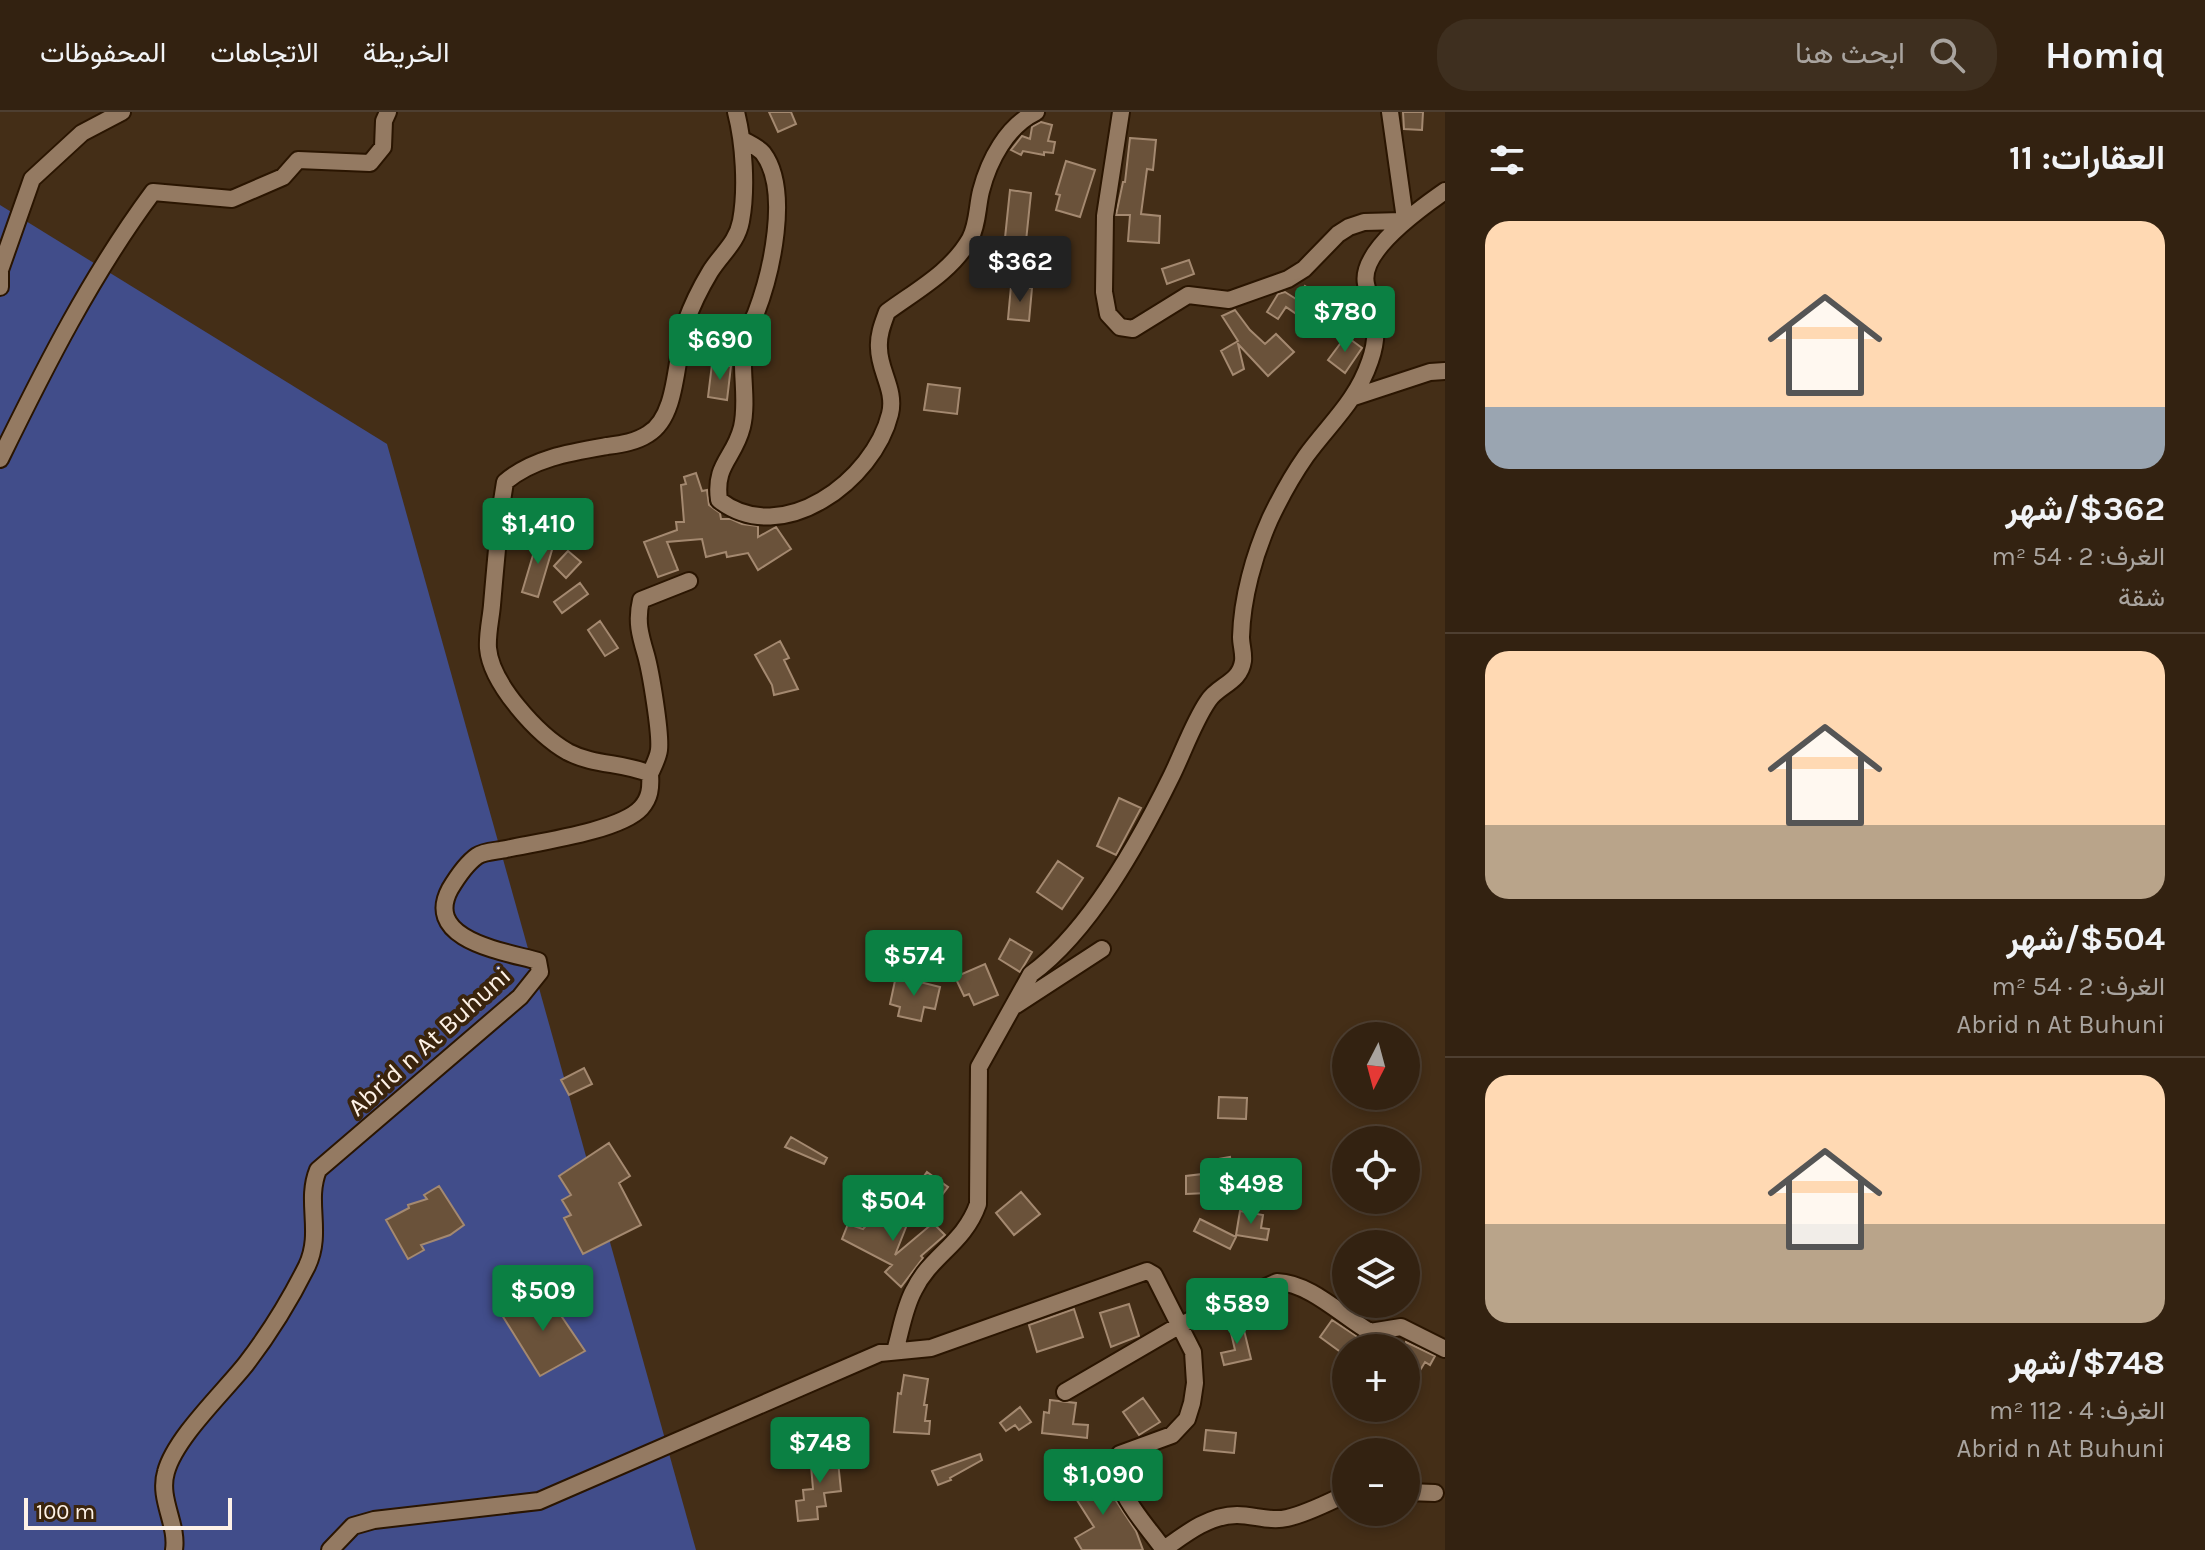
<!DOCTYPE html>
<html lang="ar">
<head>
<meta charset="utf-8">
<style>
	body { margin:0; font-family:Karla,Vazirmatn,sans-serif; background:#3e2f1f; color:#f1f3f6; direction:rtl; height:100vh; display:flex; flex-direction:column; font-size:30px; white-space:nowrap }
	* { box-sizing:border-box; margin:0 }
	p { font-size:26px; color:#a9a49f }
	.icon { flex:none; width:44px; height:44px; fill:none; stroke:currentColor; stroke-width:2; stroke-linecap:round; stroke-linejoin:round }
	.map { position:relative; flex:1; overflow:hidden; direction:ltr }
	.side { display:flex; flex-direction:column; background:#321; width:760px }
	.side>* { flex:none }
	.needle { width:52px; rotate:186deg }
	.fabs { position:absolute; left:1332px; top:910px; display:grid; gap:16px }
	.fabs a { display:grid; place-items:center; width:88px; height:88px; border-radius:50%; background:#321; box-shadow:0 4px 12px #0003,0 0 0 2px #4e3f31; font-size:40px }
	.scale { position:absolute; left:24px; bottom:20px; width:208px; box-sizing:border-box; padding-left:8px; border:4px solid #fef2e7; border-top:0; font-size:22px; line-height:28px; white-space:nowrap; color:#fef2e7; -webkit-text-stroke:6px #3a240d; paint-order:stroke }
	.price { position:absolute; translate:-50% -68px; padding:0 18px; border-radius:8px; background:#0b8043; color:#fff; font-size:26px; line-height:52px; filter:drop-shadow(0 2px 4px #0008) }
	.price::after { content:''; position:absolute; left:50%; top:48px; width:24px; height:18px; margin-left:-12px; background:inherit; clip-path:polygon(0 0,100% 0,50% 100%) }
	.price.selected { background:#222; color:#fff }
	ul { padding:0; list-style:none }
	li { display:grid; align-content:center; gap:16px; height:424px; padding:0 40px }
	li+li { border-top:2px solid #4e3f31 }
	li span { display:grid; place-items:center; height:248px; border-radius:24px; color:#555 }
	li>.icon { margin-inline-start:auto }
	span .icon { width:144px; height:144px; fill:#fffc; stroke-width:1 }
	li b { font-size:34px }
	h2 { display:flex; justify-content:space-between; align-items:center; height:96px; padding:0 40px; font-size:34px }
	header { display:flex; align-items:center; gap:48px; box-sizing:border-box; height:112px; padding:0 40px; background:#321; border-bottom:2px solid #4e3f31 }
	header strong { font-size:38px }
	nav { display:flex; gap:44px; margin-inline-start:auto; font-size:28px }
	.search { width:560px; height:72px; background:#3e2f1f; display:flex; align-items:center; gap:20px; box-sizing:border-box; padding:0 28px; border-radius:32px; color:#a9a49f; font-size:30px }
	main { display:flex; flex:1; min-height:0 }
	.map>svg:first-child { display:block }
	.green { fill:#414d8a }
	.building { fill:#6a523a; stroke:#a48970; stroke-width:2 }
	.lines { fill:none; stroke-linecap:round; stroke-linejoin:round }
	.minor-casing { stroke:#2a1501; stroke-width:20 }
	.minor { stroke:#947a62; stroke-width:16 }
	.labels { text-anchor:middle; stroke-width:8; stroke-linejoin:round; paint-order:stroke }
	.street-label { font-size:26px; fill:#fef2e7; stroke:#3a240d }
</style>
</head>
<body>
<header>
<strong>Homiq</strong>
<div class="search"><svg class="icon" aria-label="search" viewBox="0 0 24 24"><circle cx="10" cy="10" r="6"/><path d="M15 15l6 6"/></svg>ابحث هنا</div>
<nav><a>الخريطة</a><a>الاتجاهات</a><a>المحفوظات</a></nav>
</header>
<main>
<section class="side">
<h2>العقارات: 11<svg class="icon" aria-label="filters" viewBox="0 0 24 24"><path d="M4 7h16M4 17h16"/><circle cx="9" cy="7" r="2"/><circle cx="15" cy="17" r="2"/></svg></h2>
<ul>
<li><span style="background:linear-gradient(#ffd9b3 75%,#9aa5b1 0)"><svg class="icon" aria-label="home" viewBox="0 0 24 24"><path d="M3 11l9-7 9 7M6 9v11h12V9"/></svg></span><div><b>$362/شهر</b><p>الغرف: 2 · 54 m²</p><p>شقة</p></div></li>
<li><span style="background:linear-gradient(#ffd9b3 70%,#b9a48a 0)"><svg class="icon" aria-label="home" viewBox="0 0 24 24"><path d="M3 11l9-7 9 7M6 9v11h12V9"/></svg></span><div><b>$504/شهر</b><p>الغرف: 2 · 54 m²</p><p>Abrid n At Buhuni</p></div></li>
<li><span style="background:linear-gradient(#ffd9b3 60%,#b9a48a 0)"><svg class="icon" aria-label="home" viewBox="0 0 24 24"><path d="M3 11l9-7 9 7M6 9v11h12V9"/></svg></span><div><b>$748/شهر</b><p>الغرف: 4 · 112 m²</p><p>Abrid n At Buhuni</p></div></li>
</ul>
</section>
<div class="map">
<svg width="1445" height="1438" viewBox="0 0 1445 1438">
	<rect width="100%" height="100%" fill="#442e17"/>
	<path class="green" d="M0,93L387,332L696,1438H0Z"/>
	<path class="building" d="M769,0H791L796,12L778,20Z
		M1403,0H1423L1422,18L1404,17Z
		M1041,10L1052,13L1048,29L1055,30L1053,41L1044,40V43L1023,39L1021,43L1011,38L1022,24L1030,27L1032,15Z
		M1130,26L1156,28L1153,58L1147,57L1141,102L1160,104L1159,131L1128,129L1130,103H1116L1123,70H1125Z
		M1066,49L1095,58L1080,105L1056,98L1060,83L1056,82Z
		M1010,78L1031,81L1026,129L1005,126Z
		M1189,148L1194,162L1167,172L1162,157Z
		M1011,174L1032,176L1029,209L1008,207Z
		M1305,174L1323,186L1308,210L1286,195L1278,207L1267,200L1278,182L1285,180L1296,187Z
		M1235,198L1250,218L1265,232L1276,222L1294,240L1268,264L1238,232L1244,257L1233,263L1221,239L1238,229L1222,204Z
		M1346,224L1362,236L1345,261L1328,248Z
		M712,252L731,254L727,288L708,285Z
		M928,272L960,276L957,302L924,298Z
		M696,361L702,379L707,378L709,393L720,401L721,407H731L742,412L758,414V425L776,415L791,437L758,458L748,441L727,445L726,440L706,445L702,427L667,430L678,458L658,465L644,430L677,418L676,410H684L681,373L686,372L684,365Z
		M539,423L555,428L538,485L522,480Z
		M568,439L581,450L566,466L554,454Z
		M580,471L588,482L562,501L554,490Z
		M600,509L618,536L605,544L588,518Z
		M780,529L789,546L784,548L798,577L774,583L772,573L755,543Z
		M1119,686L1141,696L1116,743L1097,734Z
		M1058,749L1083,766L1062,797L1037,780Z
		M1010,827L1032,840L1020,860L999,847Z
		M985,852L998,883L974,893L969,882L964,884L955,865Z
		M896,864L940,875L935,897L924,895L921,909L898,904L900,895L890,892Z
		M584,956L592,972L569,983L561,968Z
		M1219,985L1247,986L1246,1007L1218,1006Z
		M791,1025L827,1046L824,1052L785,1035Z
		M609,1031L630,1064L619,1071L641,1113L583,1142L564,1106L571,1103L562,1088L571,1083L559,1064Z
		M1230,1045L1234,1073L1207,1077V1081L1186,1082V1064L1219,1060L1218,1047Z
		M927,1060L948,1075L930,1099L909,1085Z
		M439,1074L464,1113L450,1123L421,1133L424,1138L408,1147L386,1108L409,1096L408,1093L427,1087L424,1083Z
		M1021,1080L1040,1102L1014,1123L996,1101Z
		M892,1096L908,1110L895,1143L933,1111L945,1123L921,1144L923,1146L901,1175L885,1160L892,1153L842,1127L848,1112L863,1117L879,1099L886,1102Z
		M1240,1099L1263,1103L1261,1116L1269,1117L1267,1128L1236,1123Z
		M1200,1107L1236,1125L1230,1137L1194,1119Z
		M543,1177L585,1239L540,1264L502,1203Z
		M1129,1192L1139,1224L1111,1235L1100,1201Z
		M1074,1197L1083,1225L1037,1240L1029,1213Z
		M1332,1208L1359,1226L1353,1236H1346V1244L1320,1225Z
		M1242,1210L1251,1247L1224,1253L1221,1241L1235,1238L1229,1212Z
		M1406,1230L1435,1244L1430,1253L1425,1250L1406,1282Z
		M904,1263L928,1267L924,1293H927L925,1309H930L929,1322L894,1320L898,1281L901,1282Z
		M1143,1286L1160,1310L1139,1323L1123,1300Z
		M1050,1288L1076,1291L1073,1312L1088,1313L1087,1326L1042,1321L1044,1300L1049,1301Z
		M1020,1295L1031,1310L1019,1318L1015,1313L1006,1319L1000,1311Z
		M1206,1318L1236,1321L1234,1341L1204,1338Z
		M837,1339L841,1379L824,1381L826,1394L817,1395L818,1407L798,1409L796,1389L804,1388L803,1378L813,1377L810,1342Z
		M980,1342L982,1348L950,1366L951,1368L938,1373L932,1359Z
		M1095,1357L1136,1419L1143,1438H1082L1075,1426L1094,1415L1068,1374Z"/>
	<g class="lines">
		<defs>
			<path id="minor" d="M1121,0L1105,104L1104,180L1108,202L1120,215L1133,217L1188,183L1229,188L1288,167L1304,157L1338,122L1349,115L1364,110L1402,109
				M1390,0L1405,107
				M743,28C750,32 758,35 763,41C791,78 771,162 756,201C753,209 747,216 746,224C738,253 749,285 742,315C734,347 714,352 719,388C782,437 874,368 890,302C896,278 879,259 879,236C878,223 883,211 887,200C917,178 951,160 970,127C978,112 977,95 981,79C989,48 1007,14 1036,0
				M0,175V158L32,67L82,21L122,0
				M1354,285L1430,260L1445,259
				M0,347C45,255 92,162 153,80L232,87L283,65L298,48L370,51L383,35L384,9L388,0
				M650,662C653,655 658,646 659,638C661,622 651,561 646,543C640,523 636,509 641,488L689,469
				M1016,893L1102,837
				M895,1239C901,1219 904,1196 914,1178C931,1143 964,1132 978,1092L979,955L1031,862C1090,819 1139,730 1171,665C1183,641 1193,611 1208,589C1218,573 1240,571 1243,549C1244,541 1241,533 1241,525C1242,486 1254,443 1270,407C1280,386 1292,364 1306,344C1330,311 1356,290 1370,249C1381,218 1373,202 1366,172C1359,139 1422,95 1445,79
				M1065,1280L1180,1213L1277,1170C1310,1171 1341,1203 1370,1220L1401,1215L1445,1237
				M1406,1380L1435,1381
				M174,1438C178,1412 158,1387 166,1360C175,1326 223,1281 246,1252C269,1222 290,1188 307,1154C323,1120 305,1090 318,1058L520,885L540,860L538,849C508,840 422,829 450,777C456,767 467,751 477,744C484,739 498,739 506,737C538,730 620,719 641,696C650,686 651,676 650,662C623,650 595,654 568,640C538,623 491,572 488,536C487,522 491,506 492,493C495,458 498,424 502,389L505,370C533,346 572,340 607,334C621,332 636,330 648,322C679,304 675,242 686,210C692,193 701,175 710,160C721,142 737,131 741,109C747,77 744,31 736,0
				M330,1438L353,1414L374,1408L539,1389L880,1241L931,1236L1147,1159L1154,1163L1193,1240L1195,1271L1192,1291L1187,1307L1172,1323L1120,1342C1109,1378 1145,1410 1164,1438
				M1163,1438C1185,1422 1209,1403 1237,1403C1254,1403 1270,1410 1287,1406C1308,1401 1327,1391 1346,1382"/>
		</defs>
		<use href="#minor" class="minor-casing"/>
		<use href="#minor" class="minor"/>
	</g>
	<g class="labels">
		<g class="street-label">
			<text transform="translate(429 929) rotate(-42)" y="9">Abrid n At Buhuni</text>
		</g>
	</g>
</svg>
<div class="fabs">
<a><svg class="needle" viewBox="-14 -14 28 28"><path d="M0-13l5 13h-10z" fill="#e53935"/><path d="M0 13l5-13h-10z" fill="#a9a49f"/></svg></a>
<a><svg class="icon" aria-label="locate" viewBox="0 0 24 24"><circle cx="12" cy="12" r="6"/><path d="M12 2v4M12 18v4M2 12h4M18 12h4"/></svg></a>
<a><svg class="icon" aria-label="layers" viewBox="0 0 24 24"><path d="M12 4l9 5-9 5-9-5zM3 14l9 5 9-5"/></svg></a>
<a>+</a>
<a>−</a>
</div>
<div class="scale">100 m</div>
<b class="price selected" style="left:1020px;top:192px">$362</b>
<b class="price" style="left:1345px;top:242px">$780</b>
<b class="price" style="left:720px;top:270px">$690</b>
<b class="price" style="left:538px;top:454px">$1,410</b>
<b class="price" style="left:914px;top:886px">$574</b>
<b class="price" style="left:1251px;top:1114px">$498</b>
<b class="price" style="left:893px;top:1131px">$504</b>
<b class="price" style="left:543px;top:1221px">$509</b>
<b class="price" style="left:1237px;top:1234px">$589</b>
<b class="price" style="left:820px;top:1373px">$748</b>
<b class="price" style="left:1103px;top:1405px">$1,090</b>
</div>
</main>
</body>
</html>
